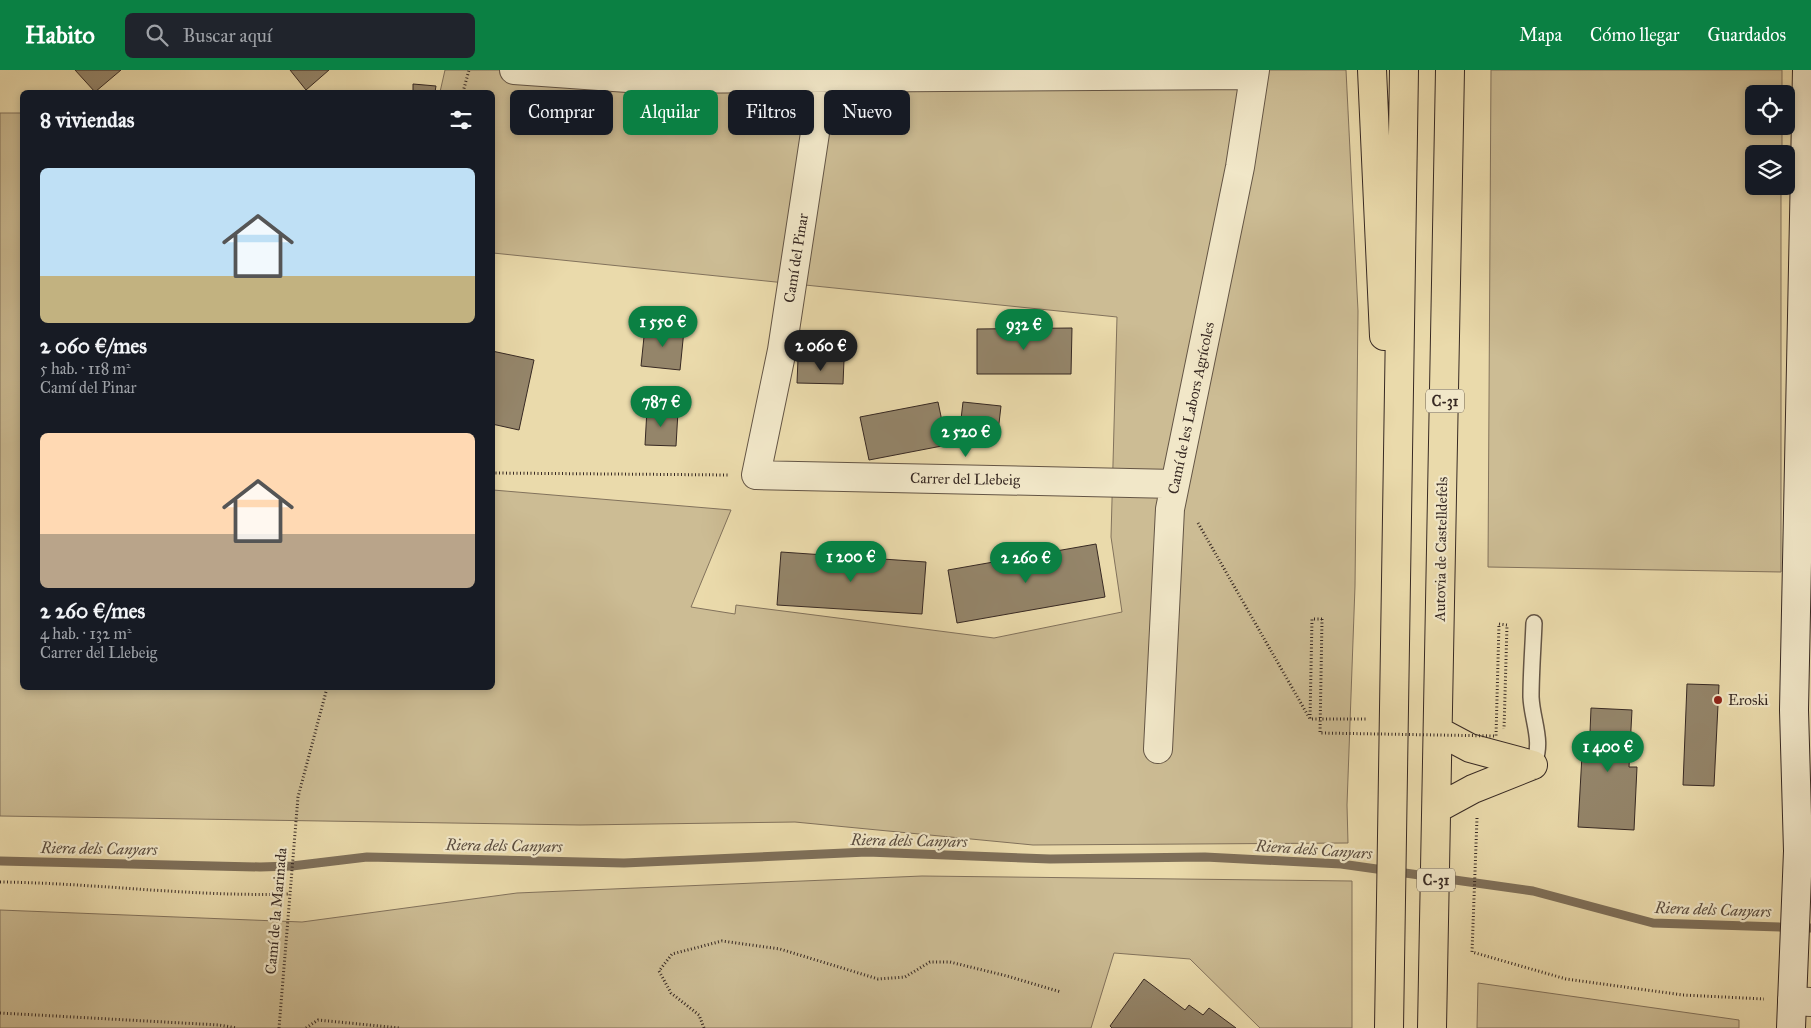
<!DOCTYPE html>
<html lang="es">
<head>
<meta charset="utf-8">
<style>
	body { margin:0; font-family:"IM FELL Great Primer",serif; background:#20242c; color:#f1f3f6; height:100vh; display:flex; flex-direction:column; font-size:19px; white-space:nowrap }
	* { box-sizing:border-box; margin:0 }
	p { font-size:16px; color:#9ea1a6 }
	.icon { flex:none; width:28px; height:28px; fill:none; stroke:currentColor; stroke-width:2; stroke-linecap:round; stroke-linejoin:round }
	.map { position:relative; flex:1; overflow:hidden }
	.panel { position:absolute; left:20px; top:20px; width:475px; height:600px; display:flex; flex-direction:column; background:#171b24; border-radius:8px; box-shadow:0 2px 8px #0003 }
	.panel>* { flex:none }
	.guide { position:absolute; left:510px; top:20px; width:475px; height:45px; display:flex; gap:10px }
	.fabs { position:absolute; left:1745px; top:15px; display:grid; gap:10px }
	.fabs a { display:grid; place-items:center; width:50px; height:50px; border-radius:8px; background:#171b24; box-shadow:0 2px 8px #0003; font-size:25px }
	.price { position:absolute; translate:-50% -42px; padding:0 11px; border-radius:18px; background:#0b8043; color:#fff; font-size:16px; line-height:32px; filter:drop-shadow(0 1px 2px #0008) }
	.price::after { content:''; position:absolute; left:50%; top:30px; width:15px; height:11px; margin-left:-8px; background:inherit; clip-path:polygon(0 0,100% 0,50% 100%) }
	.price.active { background:#222; color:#fff }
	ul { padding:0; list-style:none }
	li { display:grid; align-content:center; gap:10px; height:265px; padding:0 20px }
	li span { display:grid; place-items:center; height:155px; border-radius:8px; color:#555 }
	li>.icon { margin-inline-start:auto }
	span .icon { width:90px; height:90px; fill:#fffc; stroke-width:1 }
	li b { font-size:21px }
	h2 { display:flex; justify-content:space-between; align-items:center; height:60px; padding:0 20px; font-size:21px }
	.chip { padding:0 18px; border-radius:8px; background:#171b24; box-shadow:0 2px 8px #0003; font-size:18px; line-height:45px }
	.chip.active { background:#0b8043; color:#fff }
	header { display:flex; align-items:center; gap:30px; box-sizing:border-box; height:70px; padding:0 25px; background:#0b8043; color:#fff }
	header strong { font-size:24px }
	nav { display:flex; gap:28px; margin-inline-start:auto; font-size:18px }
	.search { width:350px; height:45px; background:#20242c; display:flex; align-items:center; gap:12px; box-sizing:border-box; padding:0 18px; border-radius:8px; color:#9ea1a6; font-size:19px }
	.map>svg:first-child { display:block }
	.green { fill:#ccbc94; stroke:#82725c }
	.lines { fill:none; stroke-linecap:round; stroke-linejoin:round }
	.stream { stroke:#7e6f59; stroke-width:9 }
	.building { fill:#94856a; stroke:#372923 }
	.lane-casing { stroke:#645545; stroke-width:18 }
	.street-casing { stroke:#645545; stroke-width:30 }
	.secondary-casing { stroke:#372923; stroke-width:30 }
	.highway-casing { stroke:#372923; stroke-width:30 }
	.path { stroke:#372923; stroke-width:3; stroke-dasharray:1 2.5; stroke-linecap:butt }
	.lane { stroke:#f1e7c8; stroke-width:15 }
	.street { stroke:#f1e7c8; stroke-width:28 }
	.secondary { stroke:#f1e7c8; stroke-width:28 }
	.highway { stroke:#eadaab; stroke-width:28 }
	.path-bridge { stroke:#372923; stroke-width:3; stroke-dasharray:1 2.5; stroke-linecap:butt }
	.poi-dot { fill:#8f2418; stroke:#f1e7c8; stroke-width:2 }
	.labels { text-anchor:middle; stroke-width:4.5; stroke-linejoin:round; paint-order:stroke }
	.shield { fill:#f1e7c8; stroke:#6f6254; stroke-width:1 }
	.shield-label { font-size:14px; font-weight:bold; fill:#372923 }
	.street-label { font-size:15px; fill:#372923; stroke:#f1e7c8 }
	.poi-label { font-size:15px; fill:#372923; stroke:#f1e7c8; text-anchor:start }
	.water-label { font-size:16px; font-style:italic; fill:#5a4c3e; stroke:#f1e7c8 }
</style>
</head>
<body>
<header>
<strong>Habito</strong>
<div class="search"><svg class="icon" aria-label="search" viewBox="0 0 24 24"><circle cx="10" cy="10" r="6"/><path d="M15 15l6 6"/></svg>Buscar aquí</div>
<nav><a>Mapa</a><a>Cómo llegar</a><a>Guardados</a></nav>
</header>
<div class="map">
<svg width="1811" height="958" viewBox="0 0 1811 958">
	<rect width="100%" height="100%" fill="#eadaab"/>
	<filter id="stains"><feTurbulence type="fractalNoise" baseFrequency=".004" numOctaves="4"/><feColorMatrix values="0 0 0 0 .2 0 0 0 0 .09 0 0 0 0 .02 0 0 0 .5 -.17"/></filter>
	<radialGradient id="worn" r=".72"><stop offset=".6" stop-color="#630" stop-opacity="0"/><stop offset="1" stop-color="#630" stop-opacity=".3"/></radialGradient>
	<path class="green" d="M445,0H1346L1358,241L1355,516L1347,735L1348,773L1033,775L795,752L580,755L0,746V43H22V618H492L493,420L731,440L691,537L735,544L736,535L994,568L1122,542L1111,467L1117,247L493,183L492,22H440Z
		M1491,0H1782V24H1754V56H1782V84H1754V116H1781V502L1488,497Z
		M922,806L1352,811V958H1260L1190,889L1114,883L1091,958H0V840L302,852L517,823Z
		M1478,913L1739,950V958H1477Z"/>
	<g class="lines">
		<path class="stream" d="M0,791L260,797L292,796L367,787L624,793L867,782L1050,789L1205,787L1341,794L1533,821L1653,853L1811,858"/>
	</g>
	<path class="building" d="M75,0H121L95,22Z
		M290,0H329L306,20Z
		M413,14L436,16L435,22H413Z
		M645,257L684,260L680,300L641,296Z
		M1072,258L1071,304H977V259Z
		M492,281L534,290L519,360L492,354Z
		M798,289L844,290L843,314L797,313Z
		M938,332L947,375L869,390L860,347Z
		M963,332L1001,336L998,362L960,358Z
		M647,339L678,341L676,376L645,375Z
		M1096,474L1105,527L957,553L948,500Z
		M781,482L926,492L922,544L777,535Z
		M1687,614L1719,615L1714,716L1683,715Z
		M1591,638L1632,640L1629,697H1637L1634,760L1578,757L1582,685L1589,686Z
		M1144,909L1185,940L1189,935L1203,945L1209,938L1236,958H1112L1110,956Z"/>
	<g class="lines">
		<defs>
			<path id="lane" d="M1533,695C1544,672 1532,651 1531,627C1531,603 1533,578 1534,553"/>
			<path id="street" d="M514,0L642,9L1254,5
				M822,0L815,63L782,280L756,405L1175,414
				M1158,679L1170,439L1240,97L1255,0
				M1792,931L1811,932"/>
			<path id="secondary" d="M1791,958L1798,781L1794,640L1807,0"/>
			<path id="highway" d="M1372,0L1384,266
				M1438,661L1470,678L1533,695
				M1438,738L1473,719L1533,695
				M1389,958L1404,0
				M1432,958L1450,0"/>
		</defs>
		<use href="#lane" class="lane-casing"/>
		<use href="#street" class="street-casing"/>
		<use href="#secondary" class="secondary-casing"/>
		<use href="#highway" class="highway-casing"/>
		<path class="path" d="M463,22L469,0
			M492,403L730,405
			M1198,453L1310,649
			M1322,549H1312L1310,649H1367
			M1499,554L1507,555L1504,659
			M1477,748L1472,882L1566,909L1683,925L1764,929
			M0,812C96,813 192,827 289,824
			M0,943L219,955L237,958
			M279,958L298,727L327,618
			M306,958L318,950L400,958
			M704,958L699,945L671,923L659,901L672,884L722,871L780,879L878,909L905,907L930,892H950L1007,906L1061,922"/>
		<use href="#lane" class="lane"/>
		<use href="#street" class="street"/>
		<use href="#secondary" class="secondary"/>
		<use href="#highway" class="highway"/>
		<path class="path-bridge" d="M1322,549L1320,663L1496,666L1499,554"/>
	</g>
	<circle class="poi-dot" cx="1718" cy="630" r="5"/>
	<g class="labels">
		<g class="shield">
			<rect x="1426" y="319.5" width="38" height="23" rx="4"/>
			<rect x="1417" y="798.5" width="38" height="23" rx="4"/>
		</g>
		<g class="shield-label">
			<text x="1445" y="336">C-31</text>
			<text x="1436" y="815">C-31</text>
		</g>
		<g class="street-label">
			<text transform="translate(796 188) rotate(-81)" y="5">Camí del Pinar</text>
			<text transform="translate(1191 338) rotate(-78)" y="5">Camí de les Labors Agrícoles</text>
			<text transform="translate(965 409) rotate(1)" y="5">Carrer del Llebeig</text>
			<text transform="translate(1441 479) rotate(-89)" y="5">Autovia de Castelldefels</text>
			<text transform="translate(276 841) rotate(-85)" y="5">Camí de la Marinada</text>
		</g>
		<g class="poi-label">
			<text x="1728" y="635">Eroski</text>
		</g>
		<g class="water-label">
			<text transform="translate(909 770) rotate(1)" y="6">Riera dels Canyars</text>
			<text transform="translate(504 775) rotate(1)" y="6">Riera dels Canyars</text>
			<text transform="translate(99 778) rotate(1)" y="6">Riera dels Canyars</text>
			<text transform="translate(1314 779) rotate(4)" y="6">Riera dels Canyars</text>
			<text transform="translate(1713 839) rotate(2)" y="6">Riera dels Canyars</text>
		</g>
	</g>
	<rect width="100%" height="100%" filter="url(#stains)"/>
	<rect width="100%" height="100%" fill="url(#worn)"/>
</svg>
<div class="fabs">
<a><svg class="icon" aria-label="locate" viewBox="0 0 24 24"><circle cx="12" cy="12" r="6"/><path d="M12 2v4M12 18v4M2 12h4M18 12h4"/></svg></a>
<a><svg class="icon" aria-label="layers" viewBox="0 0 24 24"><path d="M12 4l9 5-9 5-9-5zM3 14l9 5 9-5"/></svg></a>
</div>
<b class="price" style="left:663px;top:278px">1 550 €</b>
<b class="price" style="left:1024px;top:281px">932 €</b>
<b class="price active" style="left:821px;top:302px">2 060 €</b>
<b class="price" style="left:661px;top:358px">787 €</b>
<b class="price" style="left:966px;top:388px">2 520 €</b>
<b class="price" style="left:851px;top:513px">1 200 €</b>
<b class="price" style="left:1026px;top:514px">2 260 €</b>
<b class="price" style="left:1608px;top:703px">1 400 €</b>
<div class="guide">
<a class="chip">Comprar</a>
<a class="chip active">Alquilar</a>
<a class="chip">Filtros</a>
<a class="chip">Nuevo</a>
</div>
<section class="panel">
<h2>8 viviendas<svg class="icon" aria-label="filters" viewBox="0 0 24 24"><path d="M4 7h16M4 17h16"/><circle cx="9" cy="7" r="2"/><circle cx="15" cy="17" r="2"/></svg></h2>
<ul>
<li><span style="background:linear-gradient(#bfe0f5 70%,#c2b280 0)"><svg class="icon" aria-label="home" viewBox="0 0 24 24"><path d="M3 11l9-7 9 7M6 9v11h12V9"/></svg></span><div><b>2 060 €/mes</b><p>5 hab. · 118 m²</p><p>Camí del Pinar</p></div></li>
<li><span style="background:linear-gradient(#ffd9b3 65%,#b9a48a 0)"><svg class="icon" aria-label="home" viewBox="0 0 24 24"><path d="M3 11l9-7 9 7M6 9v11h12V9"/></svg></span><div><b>2 260 €/mes</b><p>4 hab. · 132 m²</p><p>Carrer del Llebeig</p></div></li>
</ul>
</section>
</div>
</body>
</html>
